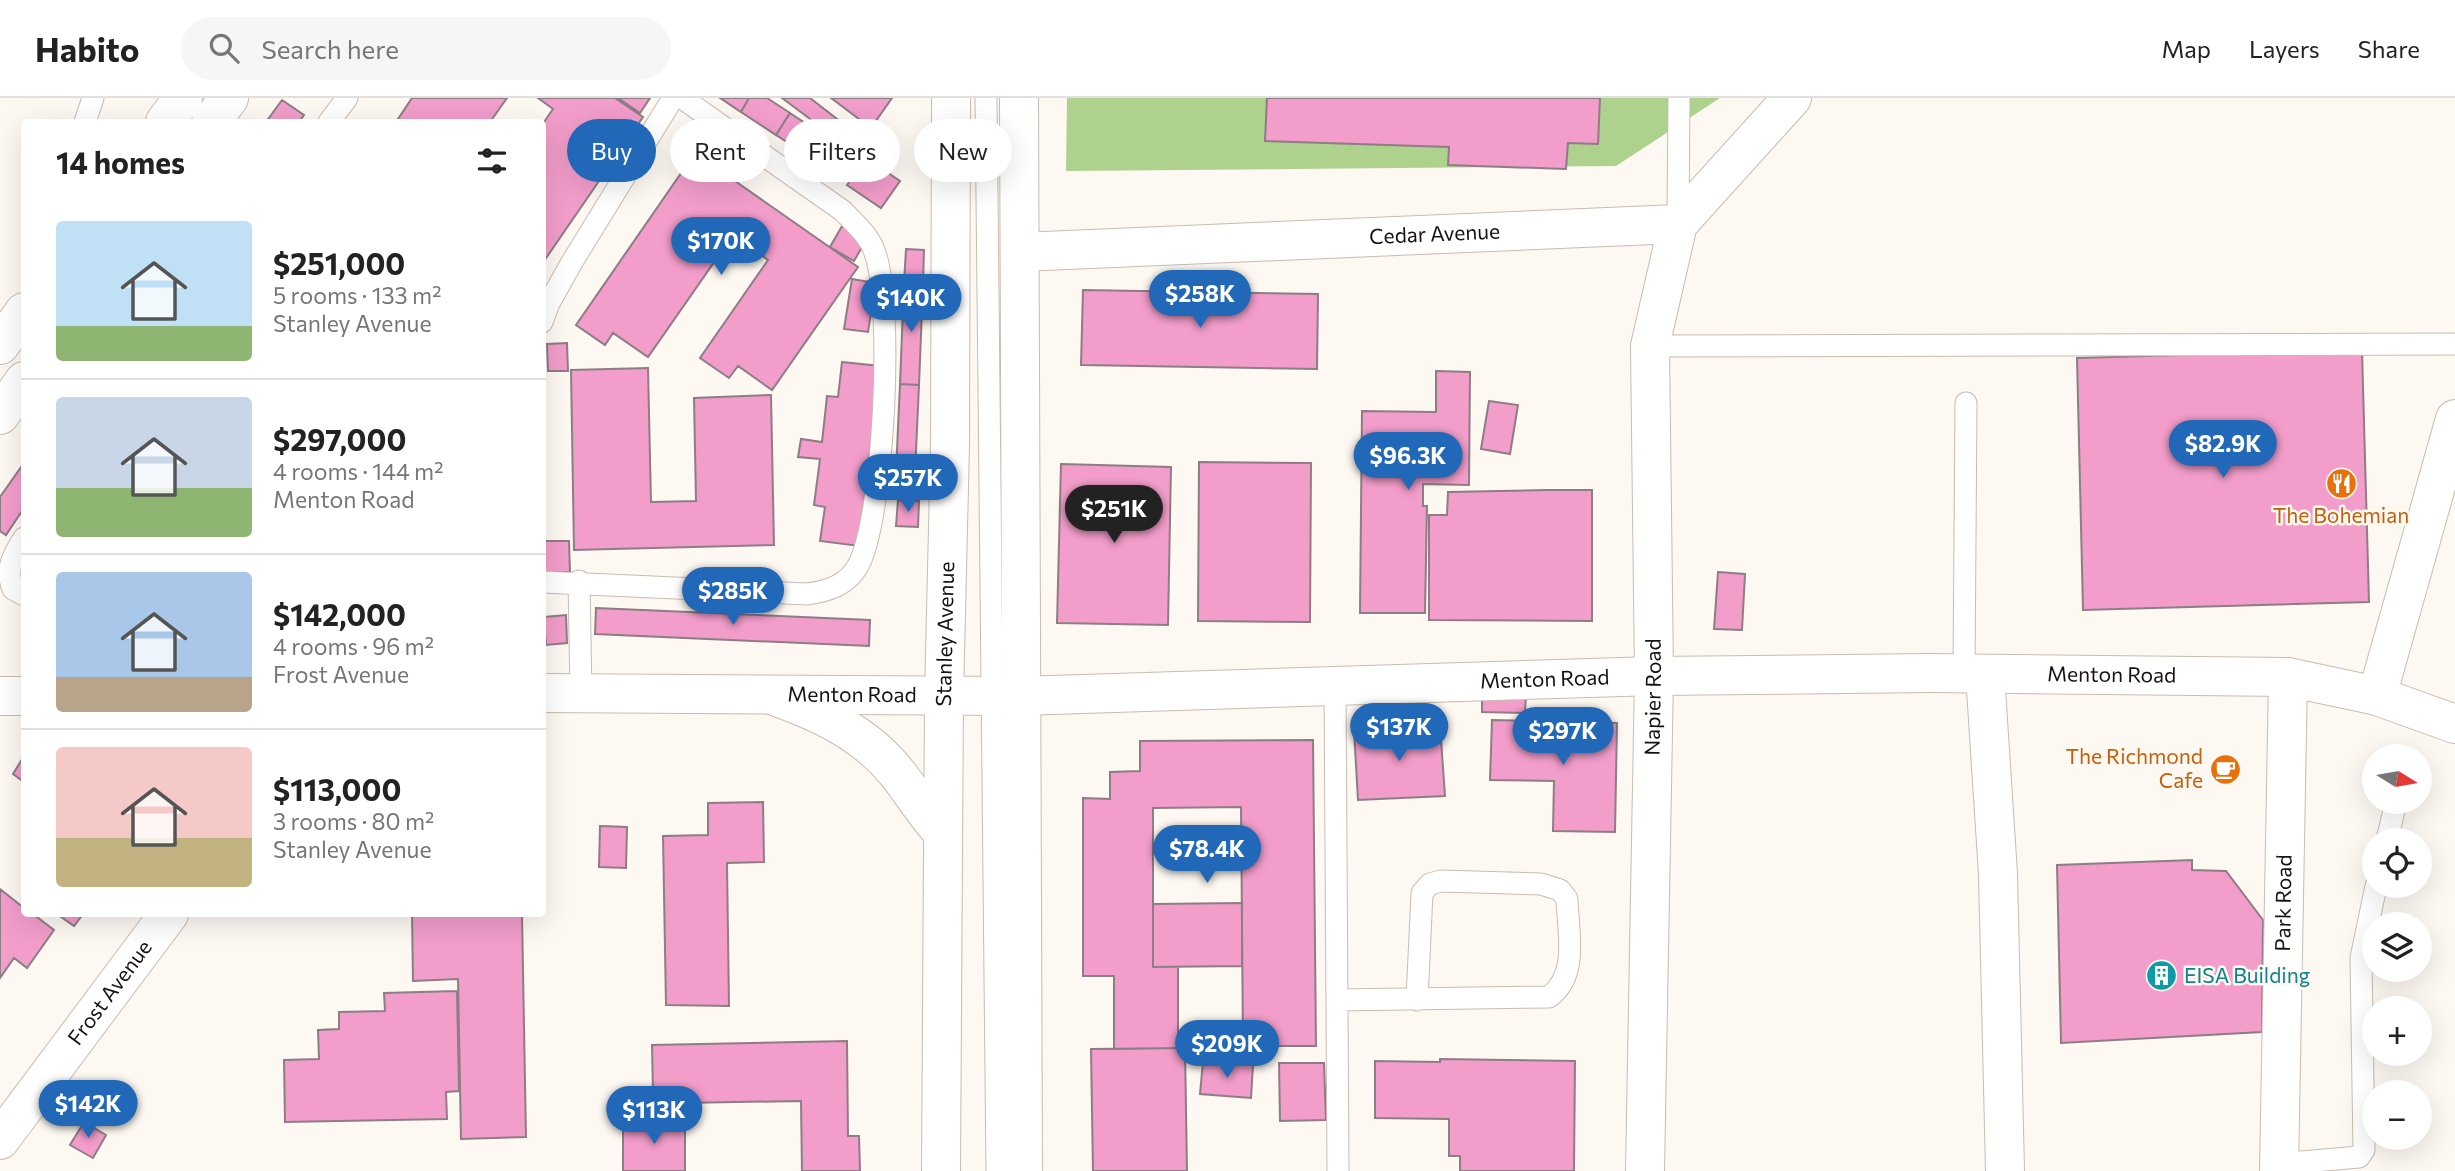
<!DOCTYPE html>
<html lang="en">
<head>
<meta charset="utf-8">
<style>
	body { margin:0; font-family:Commissioner,sans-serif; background:#f6f6f6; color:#222; height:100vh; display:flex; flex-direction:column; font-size:26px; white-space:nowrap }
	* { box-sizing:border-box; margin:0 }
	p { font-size:23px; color:#767676 }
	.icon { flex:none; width:38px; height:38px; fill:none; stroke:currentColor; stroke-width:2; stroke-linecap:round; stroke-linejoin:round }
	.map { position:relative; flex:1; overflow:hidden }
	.sheet { position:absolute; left:21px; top:21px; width:525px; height:798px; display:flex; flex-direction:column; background:#fff; border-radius:7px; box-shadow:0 7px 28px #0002 }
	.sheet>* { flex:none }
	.top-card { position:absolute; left:567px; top:21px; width:665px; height:63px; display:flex; gap:14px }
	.needle { width:46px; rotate:101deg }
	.controls { position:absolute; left:2362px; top:646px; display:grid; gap:14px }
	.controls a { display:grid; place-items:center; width:70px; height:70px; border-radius:50%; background:#fff; box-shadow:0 7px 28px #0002; font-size:35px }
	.price { position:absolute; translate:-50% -60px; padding:0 16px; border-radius:24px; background:#2168b8; color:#fff; font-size:23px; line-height:46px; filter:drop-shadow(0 2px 4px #0008) }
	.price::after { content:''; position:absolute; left:50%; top:42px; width:21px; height:16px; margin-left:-10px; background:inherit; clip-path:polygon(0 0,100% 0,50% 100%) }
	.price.active { background:#222; color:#fff }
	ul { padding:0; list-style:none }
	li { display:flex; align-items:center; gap:21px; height:175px; padding:0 35px }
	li+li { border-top:2px solid #e0e0e0 }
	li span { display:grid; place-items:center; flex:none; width:196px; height:140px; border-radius:7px; color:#555 }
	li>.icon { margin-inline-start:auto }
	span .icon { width:84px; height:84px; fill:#fffc; stroke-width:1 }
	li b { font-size:30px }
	h2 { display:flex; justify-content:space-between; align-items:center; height:84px; padding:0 35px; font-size:30px }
	.tag { padding:0 24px; border-radius:32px; background:#fff; box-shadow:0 7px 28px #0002; font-size:24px; line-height:63px }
	.tag.active { background:#2168b8; color:#fff }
	header { display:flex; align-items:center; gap:42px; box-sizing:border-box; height:98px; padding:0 35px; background:#fff; border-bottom:2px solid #e0e0e0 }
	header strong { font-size:33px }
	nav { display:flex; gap:38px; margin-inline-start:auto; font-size:24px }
	.search { width:490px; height:63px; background:#f6f6f6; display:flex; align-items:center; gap:18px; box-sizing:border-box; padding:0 24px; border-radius:38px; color:#767676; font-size:26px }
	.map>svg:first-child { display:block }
	.green { fill:#aed28e }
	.building { fill:#f29dca; stroke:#8d7d85; stroke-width:2 }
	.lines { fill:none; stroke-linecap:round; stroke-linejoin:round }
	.lane-casing { stroke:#c9bcaf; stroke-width:23 }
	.street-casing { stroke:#c9bcaf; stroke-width:40 }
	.secondary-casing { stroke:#c9bcaf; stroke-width:40 }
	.lane { stroke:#fff; stroke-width:21 }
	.street { stroke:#fff; stroke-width:38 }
	.secondary { stroke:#fff; stroke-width:38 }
	.labels { text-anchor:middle; stroke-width:5; stroke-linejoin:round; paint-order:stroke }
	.street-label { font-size:21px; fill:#16110d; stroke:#fdf8f2 }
	.food-label { font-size:21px; fill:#c56008; stroke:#fdf8f2 }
	.culture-label { font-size:21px; fill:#0d838f; stroke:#fdf8f2; text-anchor:start }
</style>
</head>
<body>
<header>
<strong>Habito</strong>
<div class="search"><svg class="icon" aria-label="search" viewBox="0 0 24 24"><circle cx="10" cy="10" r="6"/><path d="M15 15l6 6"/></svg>Search here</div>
<nav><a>Map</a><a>Layers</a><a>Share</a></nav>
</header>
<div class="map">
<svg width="2455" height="1073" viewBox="0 0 2455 1073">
	<rect width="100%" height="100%" fill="#fdf8f2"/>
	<path class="green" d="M1067,0H1720L1616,68L1066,73Z"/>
	<path class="building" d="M412,0H507L490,24H396Z
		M538,0H615L643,19L542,166V27L553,11Z
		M618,0H650L640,15Z
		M720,0H749L741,14Z
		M749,0H767L790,15L776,37L741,14Z
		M782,0H810L859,38L849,50Z
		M831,0H892L871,30Z
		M1267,0H1600L1598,46L1568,45L1566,71L1448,67L1449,49L1265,43Z
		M282,2L304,17L299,24H266Z
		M790,15L862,63L849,84L776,37Z
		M695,55L858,169L772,292L738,268L729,280L700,260L768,162L733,137L648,259L613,235L605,247L576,227Z
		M866,60L900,83L881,110L847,87Z
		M842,128L866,142L854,163L830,149Z
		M906,151L924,152L923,186L904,185Z
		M852,181L876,185L868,234L844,231Z
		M904,185L923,186L919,287L900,286Z
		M1083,192L1318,196L1317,271L1081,267Z
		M567,245L568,273H548L547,246Z
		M2362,252L2369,504L2083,512L2077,260Z
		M842,264L880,268L859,448L820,443L825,409L814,407L820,361L798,359L801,341L822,344L827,298L838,299Z
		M648,270L651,404L696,403L694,300L771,297L774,447L574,452L571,272Z
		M1436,273L1470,274L1469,387L1423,386V408H1427L1425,515H1360L1362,313L1436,314Z
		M900,286L919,287L914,397L895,396Z
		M1489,303L1518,307L1510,356L1481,351Z
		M1199,364L1311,365L1310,524L1198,523Z
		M24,365V410L6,437L0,433V399Z
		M1061,366L1171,369L1168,527L1057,525Z
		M1547,392H1592V523L1429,522V417H1447L1448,394Z
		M898,402L919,403L918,429L896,428Z
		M542,443H569L570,474H542Z
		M1718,474L1745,476L1742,532L1714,531Z
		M596,510L870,522L869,548L595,536Z
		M566,517L567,545L546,547L544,519Z
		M1482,597L1526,598L1525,615L1482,614Z
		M1492,622L1617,625L1615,734L1553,733L1554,683L1490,682Z
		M1440,627L1445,698L1358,702L1354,632Z
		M1313,642L1316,948H1243L1241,709L1153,710V869H1178V950L1114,951V878H1083V700L1110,701V674L1140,673V643Z
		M24,658V684L13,676Z
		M763,704L764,764L727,765L729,908L666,907L663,738L708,737V705Z
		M600,728L627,729L626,770L599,769Z
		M2192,762V772L2226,773L2263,822L2262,934L2061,945L2057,767Z
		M0,791L24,810V816H33L54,832L27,870L14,860L0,880Z
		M1242,805V868L1153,869V806Z
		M57,816H83L74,828Z
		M412,816H522L526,1039L461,1041L458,881L413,883Z
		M457,893L459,993L446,994L447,1021L285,1024L284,962L319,961L318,932L339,931V914L385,913L384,895Z
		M847,943L848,1038H859L860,1073H802L801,1003L682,1005V1023L631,1024V997L653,996L652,947Z
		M1185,950L1187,1073H1093L1091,951Z
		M1440,961L1575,963L1574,1073H1460V1058H1449V1021L1375,1020V963L1440,964Z
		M1203,963L1253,967L1251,1000L1200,996Z
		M1279,965H1324L1326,1022L1280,1023Z
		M84,1024L106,1037L93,1060L70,1047Z
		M623,1024H685V1073H623Z"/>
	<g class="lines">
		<defs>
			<path id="lane" d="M986,0L997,1073
				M85,24L93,0
				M329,24L347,0
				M1678,124L1679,0
				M542,224L549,205L572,164L673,0
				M1650,248L2455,246
				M24,440C13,457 5,471 13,491L24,497
				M579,483L581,596
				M542,484L807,496C829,493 848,487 859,466C884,415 894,208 875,155C870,138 855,126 843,113L682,0
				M1964,576L1966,305
				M1335,588L1338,1073
				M2387,742L2396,704
				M1337,902L1549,899C1579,877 1568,835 1567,801L1560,792L1541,786L1441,783L1430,786L1422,795L1417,902
				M2279,1066L2359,1059L2364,1052L2361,860L2376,788"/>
			<g id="street">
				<path id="s1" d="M1020,154L1678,126L1792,0"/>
				<path d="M1985,576L1998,776L2005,1073"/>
				<path id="s2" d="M542,595L1020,598L1654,578L1931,575L2288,579L2377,598L2455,626"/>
				<path d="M0,598H24"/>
				<path d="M2377,598L2455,321"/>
				<path id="s3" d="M0,1042L169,816"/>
				<path id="s4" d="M1645,1073L1654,578L1650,248L1678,126"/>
				<path id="s5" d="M2279,1073L2288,579"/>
			</g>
			<g id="secondary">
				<path d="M1019,0L1023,1073"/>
				<path d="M165,24L183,0"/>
				<path d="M211,24L229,0"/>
				<path d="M0,247L24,214"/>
				<path d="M0,317L24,283"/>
				<path d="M774,598C821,615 865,635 897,675C913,695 925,716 943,735"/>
				<path id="s6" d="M941,1073L944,598L950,346L951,0"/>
			</g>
		</defs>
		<use href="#lane" class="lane-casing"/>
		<use href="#street" class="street-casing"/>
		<use href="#secondary" class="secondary-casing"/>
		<use href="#lane" class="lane"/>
		<use href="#street" class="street"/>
		<use href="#secondary" class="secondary"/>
	</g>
	<defs>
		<symbol id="restaurant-disc" viewBox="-11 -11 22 22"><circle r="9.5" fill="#e8710a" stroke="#fdf8f2"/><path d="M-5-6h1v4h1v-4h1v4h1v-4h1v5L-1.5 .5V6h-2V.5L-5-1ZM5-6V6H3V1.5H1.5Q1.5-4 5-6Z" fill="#fff"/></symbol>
		<symbol id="cafe-disc" viewBox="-11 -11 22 22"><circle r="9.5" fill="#e8710a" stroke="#fdf8f2"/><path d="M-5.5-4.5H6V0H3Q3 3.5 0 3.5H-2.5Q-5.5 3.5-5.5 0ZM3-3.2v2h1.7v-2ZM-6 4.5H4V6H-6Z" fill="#fff"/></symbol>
		<symbol id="building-disc" viewBox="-11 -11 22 22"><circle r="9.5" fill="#0f9aa8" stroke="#fdf8f2"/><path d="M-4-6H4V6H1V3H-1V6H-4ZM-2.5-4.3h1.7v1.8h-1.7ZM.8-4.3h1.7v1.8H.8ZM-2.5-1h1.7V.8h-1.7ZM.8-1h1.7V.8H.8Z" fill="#fff"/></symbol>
	</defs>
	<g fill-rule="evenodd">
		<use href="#restaurant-disc" x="2324" y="368" width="35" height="35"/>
		<use href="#cafe-disc" x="2208" y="654" width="35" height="35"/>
		<use href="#building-disc" x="2144" y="860" width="35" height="35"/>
	</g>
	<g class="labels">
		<g class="street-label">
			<text dy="7" stroke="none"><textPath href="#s1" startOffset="415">Cedar Avenue</textPath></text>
			<text dy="7" stroke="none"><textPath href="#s6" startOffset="537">Stanley Avenue</textPath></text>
			<text dy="7" stroke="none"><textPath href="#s2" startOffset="1570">Menton Road</textPath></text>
			<text dy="7" stroke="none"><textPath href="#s2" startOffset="1003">Menton Road</textPath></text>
			<text dy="7" stroke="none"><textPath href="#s2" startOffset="310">Menton Road</textPath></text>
			<text dy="7" stroke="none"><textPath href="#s4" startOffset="474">Napier Road</textPath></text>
			<text dy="7" stroke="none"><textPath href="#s5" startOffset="268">Park Road</textPath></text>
			<text dy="7" stroke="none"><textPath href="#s3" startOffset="184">Frost Avenue</textPath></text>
		</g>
		<g class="food-label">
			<text x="2341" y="425">The Bohemian</text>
			<text x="2203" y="666" text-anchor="end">The Richmond<tspan x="2203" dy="24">Cafe</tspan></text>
		</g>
		<g class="culture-label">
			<text x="2184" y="885">EISA Building</text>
		</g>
	</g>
</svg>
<div class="controls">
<a><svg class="needle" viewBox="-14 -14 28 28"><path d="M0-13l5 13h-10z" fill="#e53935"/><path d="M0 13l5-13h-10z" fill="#767676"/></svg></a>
<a><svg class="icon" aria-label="locate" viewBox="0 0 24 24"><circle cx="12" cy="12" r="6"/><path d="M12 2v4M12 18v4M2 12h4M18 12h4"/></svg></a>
<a><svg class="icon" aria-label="layers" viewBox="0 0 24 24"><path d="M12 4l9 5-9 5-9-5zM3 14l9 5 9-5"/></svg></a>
<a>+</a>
<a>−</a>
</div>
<b class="price" style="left:721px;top:179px">$170K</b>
<b class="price" style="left:1200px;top:232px">$258K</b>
<b class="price" style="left:911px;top:236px">$140K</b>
<b class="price" style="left:2223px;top:382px">$82.9K</b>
<b class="price" style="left:1408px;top:394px">$96.3K</b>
<b class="price" style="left:908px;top:416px">$257K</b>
<b class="price active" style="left:1114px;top:447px">$251K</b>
<b class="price" style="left:733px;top:529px">$285K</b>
<b class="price" style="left:1399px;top:665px">$137K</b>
<b class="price" style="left:1563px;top:669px">$297K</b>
<b class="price" style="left:1207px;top:787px">$78.4K</b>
<b class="price" style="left:1227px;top:982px">$209K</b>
<b class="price" style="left:88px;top:1042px">$142K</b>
<b class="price" style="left:654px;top:1048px">$113K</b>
<div class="top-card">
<a class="tag active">Buy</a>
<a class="tag">Rent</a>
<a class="tag">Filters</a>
<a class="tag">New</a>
</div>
<section class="sheet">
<h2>14 homes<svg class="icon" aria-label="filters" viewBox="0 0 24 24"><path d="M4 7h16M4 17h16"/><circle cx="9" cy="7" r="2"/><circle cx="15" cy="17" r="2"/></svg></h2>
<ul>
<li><span style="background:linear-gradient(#bfe0f5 75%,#8fb573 0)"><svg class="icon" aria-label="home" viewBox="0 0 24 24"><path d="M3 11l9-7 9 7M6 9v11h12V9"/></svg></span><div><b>$251,000</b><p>5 rooms · 133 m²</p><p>Stanley Avenue</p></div></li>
<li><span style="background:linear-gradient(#c9d6e8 65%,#8fb573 0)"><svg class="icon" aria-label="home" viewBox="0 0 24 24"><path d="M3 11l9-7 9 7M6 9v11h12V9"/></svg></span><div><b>$297,000</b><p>4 rooms · 144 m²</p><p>Menton Road</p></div></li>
<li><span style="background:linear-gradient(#a9c7e8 75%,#b9a48a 0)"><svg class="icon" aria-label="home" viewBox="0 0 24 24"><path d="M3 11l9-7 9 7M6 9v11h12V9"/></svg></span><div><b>$142,000</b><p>4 rooms · 96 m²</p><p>Frost Avenue</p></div></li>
<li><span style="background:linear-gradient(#f6c9c9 65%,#c2b280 0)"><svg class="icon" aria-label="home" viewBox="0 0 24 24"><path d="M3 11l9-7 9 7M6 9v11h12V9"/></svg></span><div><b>$113,000</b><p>3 rooms · 80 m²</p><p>Stanley Avenue</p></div></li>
</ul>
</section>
</div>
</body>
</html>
